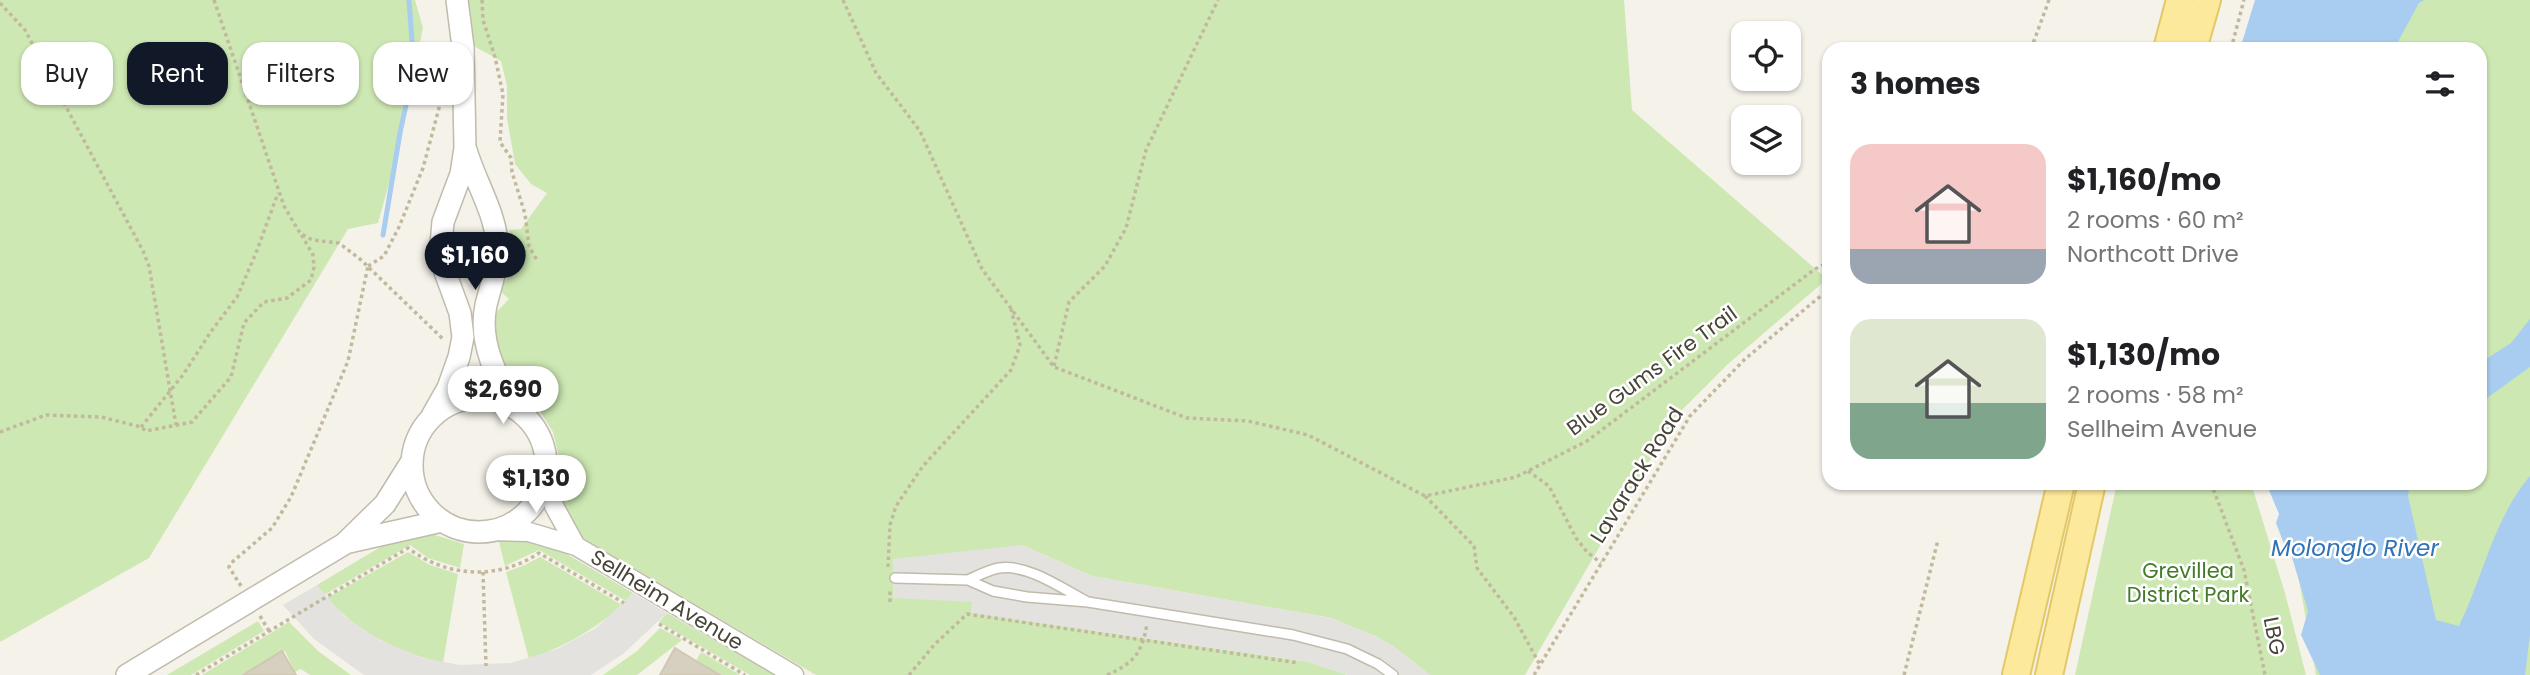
<!DOCTYPE html>
<html lang="en">
<head>
<meta charset="utf-8">
<style>
	body { margin:0; font-family:Poppins,sans-serif; background:#f2f2f2; color:#202124; height:100vh; display:flex; flex-direction:column; font-size:26px; white-space:nowrap }
	* { box-sizing:border-box; margin:0 }
	p { font-size:23px; color:#757577 }
	.icon { flex:none; width:38px; height:38px; fill:none; stroke:currentColor; stroke-width:2; stroke-linecap:round; stroke-linejoin:round }
	.map { position:relative; flex:1; overflow:hidden }
	.panel { position:absolute; left:1822px; top:42px; width:665px; height:448px; display:flex; flex-direction:column; background:#fff; border-radius:21px; box-shadow:0 2px 5px #0004 }
	.panel>* { flex:none }
	.banner { position:absolute; left:21px; top:42px; width:665px; height:63px; display:flex; gap:14px }
	.buttons { position:absolute; left:1731px; top:21px; display:grid; gap:14px }
	.buttons a { display:grid; place-items:center; width:70px; height:70px; border-radius:14px; background:#fff; box-shadow:0 2px 5px #0004; font-size:35px }
	.price { position:absolute; translate:-50% -60px; padding:0 16px; border-radius:24px; background:#fff; color:#222; font-size:23px; line-height:46px; filter:drop-shadow(0 2px 4px #0008) }
	.price::after { content:''; position:absolute; left:50%; top:42px; width:21px; height:16px; margin-left:-10px; background:inherit; clip-path:polygon(0 0,100% 0,50% 100%) }
	.price.on { background:#111827; color:#fff }
	ul { padding:0; list-style:none }
	li { display:flex; align-items:center; gap:21px; height:175px; padding:0 28px }
	li span { display:grid; place-items:center; flex:none; width:196px; height:140px; border-radius:21px; color:#555 }
	li>.icon { margin-inline-start:auto }
	span .icon { width:84px; height:84px; fill:#fffc; stroke-width:1 }
	li b { font-size:30px }
	h2 { display:flex; justify-content:space-between; align-items:center; height:84px; padding:0 28px; font-size:30px }
	.pill { padding:0 24px; border-radius:21px; background:#fff; box-shadow:0 2px 5px #0004; font-size:24px; line-height:63px }
	.pill.on { background:#111827; color:#fff }
	.map>svg:first-child { display:block }
	.green { fill:#cde8b3 }
	.parking { fill:#e4e2de }
	.water { fill:#a8cdf0 }
	.lines { fill:none; stroke-linecap:round; stroke-linejoin:round }
	.stream { stroke:#a8cdf0; stroke-width:5 }
	.building { fill:#d7cfbf; stroke:#d1c8b3; stroke-width:2 }
	.service-casing { stroke:#c0bbac; stroke-width:12 }
	.minor-casing { stroke:#c0bbac; stroke-width:21 }
	.tertiary-casing { stroke:#c0bbac; stroke-width:24 }
	.primary-casing { stroke:#e3c869; stroke-width:30 }
	.path { stroke:#c2b89e; stroke-width:3.5; stroke-dasharray:3.5 3.5; stroke-linecap:butt }
	.service { stroke:#fff; stroke-width:9 }
	.minor { stroke:#fff; stroke-width:18 }
	.tertiary { stroke:#fff; stroke-width:21 }
	.primary { stroke:#fde99b; stroke-width:26 }
	.labels { text-anchor:middle; stroke-width:5; stroke-linejoin:round; paint-order:stroke }
	.street-label { font-size:21px; fill:#494438; stroke:#fff }
	.park-label { font-size:21px; fill:#437b2b; stroke:#fff }
	.water-label { font-size:23px; font-style:italic; fill:#3173b5; stroke:#fff }
</style>
</head>
<body>
<div class="map">
<svg width="2530" height="675" viewBox="0 0 2530 675">
	<rect width="100%" height="100%" fill="#f5f2ea"/>
	<path class="green" d="M0,0H415L423,28L395,162L378,223L348,229L149,558L0,642Z
		M464,0H1624L1632,110L1827,279L1728,364L1675,417L1525,675H1430L1393,646L1375,636L1331,618L1092,576L1022,545L973,602L972,613L1309,662L1347,675H816L579,536L568,523L557,485L559,457L553,432L538,408L529,399L512,389L500,367L492,317L509,299L498,289L511,275L509,230L521,229L547,193L531,184L515,164L507,118V86L501,61L470,44Z
		M2267,0H2530V675H2316L2293,547L2270,483H2480V49H2238Z
		M2117,483H2251L2285,593L2306,675H2075Z
		M428,533L464,544L460,568L428,558L410,545L324,595L317,585L397,537Z
		M512,538L548,543L633,593L626,601L539,550L505,566L499,542Z
		M408,552L430,565L458,574L443,663C398,652 358,633 327,598Z
		M540,557L622,605C593,631 565,646 529,659L506,572L525,565Z
		M667,613L774,675H750L659,622Z
		M258,621L264,631L191,675H167Z
		M289,622L318,651L351,675H310L301,669L295,672L285,651L245,675H202Z
		M660,628L682,640L637,675H603L637,651Z
		M701,652L740,675H720L696,661Z"/>
	<path class="parking" d="M1022,545L1092,576L1331,618L1375,636L1393,646L1430,675H1347L1309,662L971,613L972,602L893,598V559Z
		M317,585L344,616L381,641L423,658L460,665L511,663L557,649L596,628L633,593L667,613L623,654L591,675H364L314,639L283,605Z"/>
	<path class="water" d="M2255,0H2424L2419,3L2394,49H2240Z
		M2530,319V367L2480,403V363L2511,343Z
		M2530,476V634L2525,675H2320L2301,635L2308,611L2291,554L2284,544L2276,523L2279,514L2266,483H2410L2408,496L2436,620L2459,626C2483,577 2494,518 2530,476Z"/>
	<g class="lines">
		<path class="stream" d="M383,235L400,133L414,68L409,0"/>
	</g>
	<path class="building" d="M675,648L696,661L720,675H660Z
		M282,651L296,675H243Z"/>
	<g class="lines">
		<defs>
			<path id="service" d="M895,578L968,580L993,591L1027,597L1088,602L1293,635L1347,649L1378,664L1393,675
				M968,580C977,576 988,570 999,568C1028,564 1061,588 1086,601"/>
			<path id="minor" d="M546,465L554,506L576,546
				M491,531L529,532L576,546L794,675"/>
			<path id="tertiary" d="M466,150C475,181 494,210 497,242C499,265 491,284 486,305C478,342 497,382 519,410
				M412 465a67 67 0 1 1 134 0a67 67 0 1 1-134 0Z
				M431,418L448,388L459,357L463,337L460,313L445,272L441,245L443,222L461,174L465,148L463,47L457,0
				M349,542L442,521
				M127,675L344,544L385,504L412,461"/>
			<path id="primary" d="M2167,49L2180,0
				M2193,49L2207,0
				M2016,675L2061,483
				M2049,675L2092,483"/>
		</defs>
		<use href="#service" class="service-casing"/>
		<use href="#minor" class="minor-casing"/>
		<use href="#tertiary" class="tertiary-casing"/>
		<use href="#primary" class="primary-casing"/>
		<path class="path" d="M214,0L284,206L300,233L312,240L339,243L360,259L443,339
			M482,0L483,20L495,57L503,94L500,142L511,158L512,172L525,214L529,246L538,262
			M843,0L876,73L920,131L982,269L1054,367L1187,418L1248,421L1308,435L1425,496L1516,477L1587,441L1815,269L1829,262
			M0,3L25,30L143,251L149,266L176,425
			M2031,49L2049,0
			M2231,49L2244,0
			M368,266L384,256L399,227L423,168L443,93
			M1054,366L1069,302L1105,266L1126,228L1146,150L1218,0
			M141,427L183,375L210,333L237,297L256,253L278,193
			M0,432L46,415L101,417L141,427L146,431L192,422L231,377L244,323L264,302L287,298L311,280L314,267L313,255L301,234
			M1528,471L1549,486L1576,538L1587,552L1601,563
			M2211,483L2244,570L2265,675
			M1425,496L1474,546L1477,568L1514,617L1540,665
			M888,567L890,525L896,506L923,466L1011,370L1020,345L1011,309
			M483,572L486,666
			M241,586L229,567L230,564L272,528L291,497L348,361L368,266
			M890,602V588
			M260,616L269,631
			M659,624L745,675
			M196,675L408,548C447,578 499,580 539,553L624,603
			M909,675L935,644L967,614L1299,663
			M1107,675C1134,663 1142,653 1147,624
			M1534,675L1690,416L1745,359L1829,289
			M1904,675L1938,540"/>
		<use href="#service" class="service"/>
		<use href="#minor" class="minor"/>
		<use href="#tertiary" class="tertiary"/>
		<use href="#primary" class="primary"/>
	</g>
	<g class="labels">
		<g class="street-label">
			<text transform="translate(1652 371) rotate(-36)" y="7">Blue Gums Fire Trail</text>
			<text transform="translate(1637 475) rotate(-58)" y="7">Lavarack Road</text>
			<text transform="translate(667 600) rotate(31)" y="7">Sellheim Avenue</text>
			<text transform="translate(2274 636) rotate(79)" y="7">LBG</text>
		</g>
		<g class="park-label">
			<text x="2188" y="578">Grevillea<tspan x="2188" dy="24">District Park</tspan></text>
		</g>
		<g class="water-label">
			<text x="2355" y="556">Molonglo River</text>
		</g>
	</g>
</svg>
<div class="buttons">
<a><svg class="icon" aria-label="locate" viewBox="0 0 24 24"><circle cx="12" cy="12" r="6"/><path d="M12 2v4M12 18v4M2 12h4M18 12h4"/></svg></a>
<a><svg class="icon" aria-label="layers" viewBox="0 0 24 24"><path d="M12 4l9 5-9 5-9-5zM3 14l9 5 9-5"/></svg></a>
</div>
<b class="price on" style="left:475px;top:292px">$1,160</b>
<b class="price" style="left:503px;top:426px">$2,690</b>
<b class="price" style="left:536px;top:515px">$1,130</b>
<div class="banner">
<a class="pill">Buy</a>
<a class="pill on">Rent</a>
<a class="pill">Filters</a>
<a class="pill">New</a>
</div>
<section class="panel">
<h2>3 homes<svg class="icon" aria-label="filters" viewBox="0 0 24 24"><path d="M4 7h16M4 17h16"/><circle cx="9" cy="7" r="2"/><circle cx="15" cy="17" r="2"/></svg></h2>
<ul>
<li><span style="background:linear-gradient(#f6c9c9 75%,#9aa5b1 0)"><svg class="icon" aria-label="home" viewBox="0 0 24 24"><path d="M3 11l9-7 9 7M6 9v11h12V9"/></svg></span><div><b>$1,160/mo</b><p>2 rooms · 60 m²</p><p>Northcott Drive</p></div></li>
<li><span style="background:linear-gradient(#dfe7d0 60%,#7fa58c 0)"><svg class="icon" aria-label="home" viewBox="0 0 24 24"><path d="M3 11l9-7 9 7M6 9v11h12V9"/></svg></span><div><b>$1,130/mo</b><p>2 rooms · 58 m²</p><p>Sellheim Avenue</p></div></li>
</ul>
</section>
</div>
</body>
</html>
